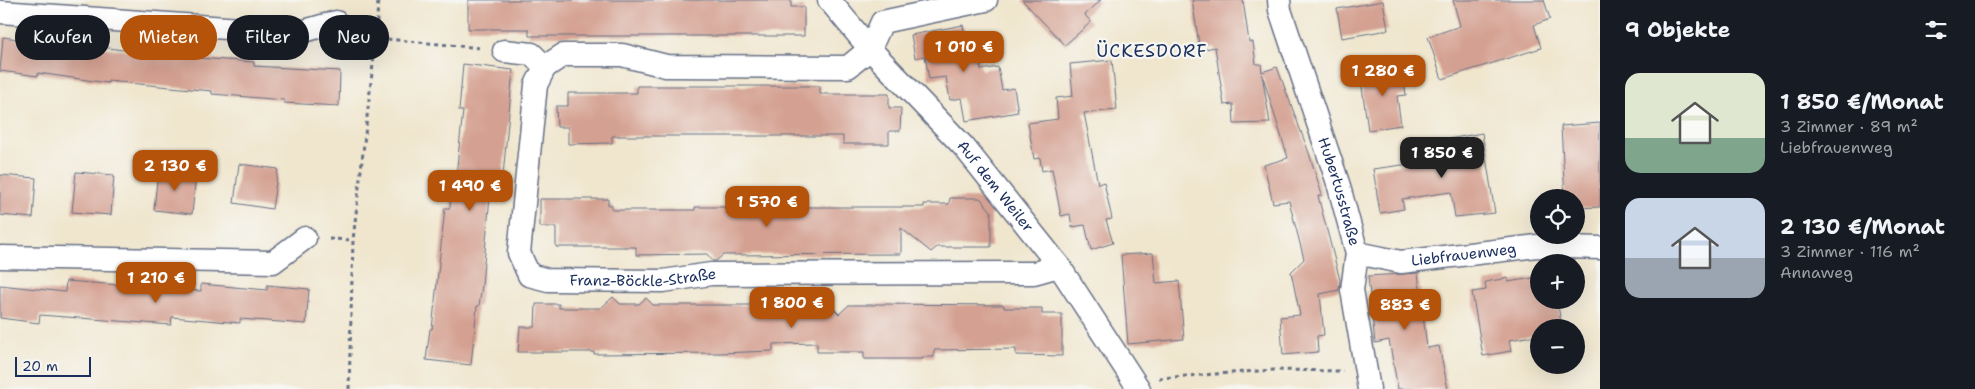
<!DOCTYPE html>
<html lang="de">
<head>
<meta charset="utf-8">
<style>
	body { margin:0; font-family:"Shantell Sans",sans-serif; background:#20242c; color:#f1f3f6; height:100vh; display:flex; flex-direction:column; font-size:19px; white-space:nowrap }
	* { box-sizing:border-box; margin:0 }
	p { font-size:16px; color:#9ea1a6 }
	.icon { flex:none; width:28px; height:28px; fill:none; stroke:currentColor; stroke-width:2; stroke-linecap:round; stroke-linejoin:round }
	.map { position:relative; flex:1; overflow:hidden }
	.sheet { display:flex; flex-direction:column; background:#171b24; width:375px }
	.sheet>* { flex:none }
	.banner { position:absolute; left:15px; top:15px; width:475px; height:45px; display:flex; gap:10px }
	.tools { position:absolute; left:1530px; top:189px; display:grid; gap:10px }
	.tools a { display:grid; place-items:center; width:55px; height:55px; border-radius:50%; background:#171b24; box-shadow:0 5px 20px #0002; font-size:25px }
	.scale { position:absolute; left:15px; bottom:12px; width:76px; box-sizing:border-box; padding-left:5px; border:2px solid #1b2f5e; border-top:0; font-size:14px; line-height:18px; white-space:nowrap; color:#1b2f5e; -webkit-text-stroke:4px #f6f6f2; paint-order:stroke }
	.price { position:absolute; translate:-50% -42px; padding:0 11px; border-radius:10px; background:#b45309; color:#fff; font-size:16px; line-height:32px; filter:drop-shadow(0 1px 2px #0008) }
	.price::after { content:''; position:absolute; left:50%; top:30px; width:15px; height:11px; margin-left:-8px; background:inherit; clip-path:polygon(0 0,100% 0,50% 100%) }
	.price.active { background:#222; color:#fff }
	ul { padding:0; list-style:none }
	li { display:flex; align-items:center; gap:15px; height:125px; padding:0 25px }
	li span { display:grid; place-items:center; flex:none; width:140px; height:100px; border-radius:15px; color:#555 }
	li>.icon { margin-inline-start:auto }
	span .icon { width:60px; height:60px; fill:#fffc; stroke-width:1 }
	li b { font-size:21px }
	h2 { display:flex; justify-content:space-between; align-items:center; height:60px; padding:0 25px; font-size:21px }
	.tag { padding:0 18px; border-radius:22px; background:#171b24; box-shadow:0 5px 20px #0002; font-size:18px; line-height:45px }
	.tag.active { background:#b45309; color:#fff }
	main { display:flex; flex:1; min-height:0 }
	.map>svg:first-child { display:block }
	.building { fill:#d4a091 }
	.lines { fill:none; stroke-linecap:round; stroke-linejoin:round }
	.minor-casing { stroke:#666f85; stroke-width:25 }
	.path { stroke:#666f85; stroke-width:3; stroke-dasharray:4 4; stroke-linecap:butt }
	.minor { stroke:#fff; stroke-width:22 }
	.labels { text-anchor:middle; stroke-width:4.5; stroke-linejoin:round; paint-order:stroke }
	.street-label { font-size:15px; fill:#1b2f5e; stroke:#f6f6f2 }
	.quarter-label { font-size:18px; letter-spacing:1px; fill:#1b2f5e; stroke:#f6f6f2 }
</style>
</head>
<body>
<main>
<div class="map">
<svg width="1600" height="389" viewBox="0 0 1600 389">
	<rect width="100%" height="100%" fill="#f6f6f2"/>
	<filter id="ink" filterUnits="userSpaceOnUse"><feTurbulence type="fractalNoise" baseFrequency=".02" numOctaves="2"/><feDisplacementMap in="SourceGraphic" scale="10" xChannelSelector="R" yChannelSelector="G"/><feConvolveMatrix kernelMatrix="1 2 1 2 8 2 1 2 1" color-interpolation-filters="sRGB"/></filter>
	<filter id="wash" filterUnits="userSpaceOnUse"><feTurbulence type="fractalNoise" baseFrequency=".0096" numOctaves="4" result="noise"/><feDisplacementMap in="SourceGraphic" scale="20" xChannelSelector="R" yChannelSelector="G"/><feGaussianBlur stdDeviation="1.12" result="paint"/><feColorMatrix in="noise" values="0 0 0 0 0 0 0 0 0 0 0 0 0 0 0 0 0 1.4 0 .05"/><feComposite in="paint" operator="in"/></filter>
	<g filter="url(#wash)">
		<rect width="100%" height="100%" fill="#f0e6ce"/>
		<g id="blocks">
			<path class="building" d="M468,0H791V7H804V36H529V29H468Z
				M1022,0H1101L1085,15L1091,22L1065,45Z
				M1192,0H1243L1249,42H1253L1256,64H1261L1262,72L1277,67L1309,153L1322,195L1318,196L1340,280L1339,290L1320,294L1324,335L1317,336L1318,352L1283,355L1280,317L1300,315L1291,272L1304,259L1289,201L1273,203L1264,165L1288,158L1262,74L1270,123L1234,124L1233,104L1224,105L1215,47L1200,50Z
				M1453,0H1544L1550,19L1534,25L1541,48L1442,79L1428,37L1460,26Z
				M1383,1L1388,30L1342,38L1337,9Z
				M963,25L967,48L977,47L981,70L998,67L1002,90L1014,88L1018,112L966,121L962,98L950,100L946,77L929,79L925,56L915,58L911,35Z
				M3,37L72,46L73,43L144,53V50L184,54V57L254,62V66L340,71L339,106L284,103V100L212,94V91L108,81V83L38,73V76L0,71Z
				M1112,60L1117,110L1084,113L1098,184L1104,182L1112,219L1106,220L1113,243L1091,250L1085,225L1072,227L1070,214L1061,216L1052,169L1042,171L1040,158L1034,159L1028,123L1058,119L1056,98L1073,96L1070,64Z
				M463,64L513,70L502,186L491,185L482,285L479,306H477L471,365L426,360L430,329H432L445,208H450L451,193L454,194L463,111H459Z
				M1402,67L1406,95L1397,96L1401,125L1368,130L1360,73Z
				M637,86H820V94H889V108H901L900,131H889V144H843V136H612V143L568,144V127H557L556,106H568V93H637Z
				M1600,123V207L1576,208V198H1565L1561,126Z
				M1482,133L1495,213L1455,217L1451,192L1402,199L1404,209L1380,213L1373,169L1446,159L1443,140Z
				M239,164L278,169L272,209L234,203Z
				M158,170L196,174L192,214L154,210Z
				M76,172L114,175L111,215L72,212Z
				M0,175L36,178L33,218L0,215Z
				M950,198H980L991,211V247H937L931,252L901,228V254L723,255L716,261H713L707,254L636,255V247H556V227H540V199H608V205H612V210H695V207H924V204H949Z
				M1153,253L1156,283L1179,281L1184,339L1128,344L1121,255Z
				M1418,273L1427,348L1439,346L1448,389H1398L1389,340L1375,343L1368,276Z
				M1539,277V300H1557L1562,328H1539V335L1509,340L1511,351L1483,356L1472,292L1486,290L1485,282L1508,278V282Z
				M66,281L201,291V284L267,290V285L309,289L306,324L240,319V323L172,317L171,325L40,315L39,323L0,318V285L65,292Z
				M613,297L620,304H639L646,298L653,305H830L839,314L849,305H875V304L1004,305V308H1042V314H1062V356L1016,355V349L934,350V357H923V359H864V352H817V343L773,344V351L720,353L594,354V352H518L520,327H535L536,304H559V308H601Z"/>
		</g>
	</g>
	<g filter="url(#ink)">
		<use href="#blocks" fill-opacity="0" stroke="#666f85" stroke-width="1"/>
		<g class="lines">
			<defs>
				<g id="minor">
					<path id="s1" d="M829,0L870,49L964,147L1059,266L1139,389"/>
					<path id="s2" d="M1279,0L1280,10L1338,183L1357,253L1352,290L1369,389"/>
					<path d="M0,12L297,33L336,22"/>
					<path d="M504,51L532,54L545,67L563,55H622L666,66L848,67L870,49L882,22L986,0"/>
					<path id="s3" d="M545,67L536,85L519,253L529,275L548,280L663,281L711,274L1034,273L1059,266"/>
					<path id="s4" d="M1357,253L1401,262L1537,246L1600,248"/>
					<path d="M0,257L273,262L305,238"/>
				</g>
			</defs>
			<use href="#minor" class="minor-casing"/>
			<path class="path" d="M357,30L376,38L481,48
				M329,239L353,240
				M1159,378L1273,370L1343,371
				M349,389L353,240L376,38L378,0"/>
			<use href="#minor" class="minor"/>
		</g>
	</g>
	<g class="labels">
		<g class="street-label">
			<text dy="5" stroke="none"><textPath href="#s1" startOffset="250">Auf dem Weiler</textPath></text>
			<text dy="5" stroke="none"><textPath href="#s2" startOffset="201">Hubertusstraße</textPath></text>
			<text dy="5" stroke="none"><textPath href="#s4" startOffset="108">Liebfrauenweg</textPath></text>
			<text dy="5" stroke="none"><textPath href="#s3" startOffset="328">Franz-Böckle-Straße</textPath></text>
		</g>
		<g class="quarter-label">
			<text x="1152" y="57">ÜCKESDORF</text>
		</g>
	</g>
</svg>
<div class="tools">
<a><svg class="icon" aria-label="locate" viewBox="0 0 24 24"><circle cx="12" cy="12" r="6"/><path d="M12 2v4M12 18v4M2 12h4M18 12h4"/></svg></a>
<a>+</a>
<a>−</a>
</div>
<div class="scale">20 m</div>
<b class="price" style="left:964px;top:73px">1 010 €</b>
<b class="price" style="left:1383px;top:97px">1 280 €</b>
<b class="price active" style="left:1442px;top:179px">1 850 €</b>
<b class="price" style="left:175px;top:192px">2 130 €</b>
<b class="price" style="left:470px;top:212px">1 490 €</b>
<b class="price" style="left:767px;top:228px">1 570 €</b>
<b class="price" style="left:156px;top:304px">1 210 €</b>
<b class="price" style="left:792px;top:329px">1 800 €</b>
<b class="price" style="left:1405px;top:331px">883 €</b>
<div class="banner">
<a class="tag">Kaufen</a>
<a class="tag active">Mieten</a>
<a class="tag">Filter</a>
<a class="tag">Neu</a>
</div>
</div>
<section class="sheet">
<h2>9 Objekte<svg class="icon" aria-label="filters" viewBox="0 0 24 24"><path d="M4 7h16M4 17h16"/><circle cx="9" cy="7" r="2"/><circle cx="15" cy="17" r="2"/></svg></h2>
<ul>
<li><span style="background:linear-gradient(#dfe7d0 65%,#7fa58c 0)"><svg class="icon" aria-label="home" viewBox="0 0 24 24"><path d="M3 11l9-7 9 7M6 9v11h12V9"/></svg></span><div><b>1 850 €/Monat</b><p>3 Zimmer · 89 m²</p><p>Liebfrauenweg</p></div></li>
<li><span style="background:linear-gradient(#c9d6e8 60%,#9aa5b1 0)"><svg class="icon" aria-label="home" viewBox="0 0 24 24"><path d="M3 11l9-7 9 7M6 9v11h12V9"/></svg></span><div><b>2 130 €/Monat</b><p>3 Zimmer · 116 m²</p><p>Annaweg</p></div></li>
</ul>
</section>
</main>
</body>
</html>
